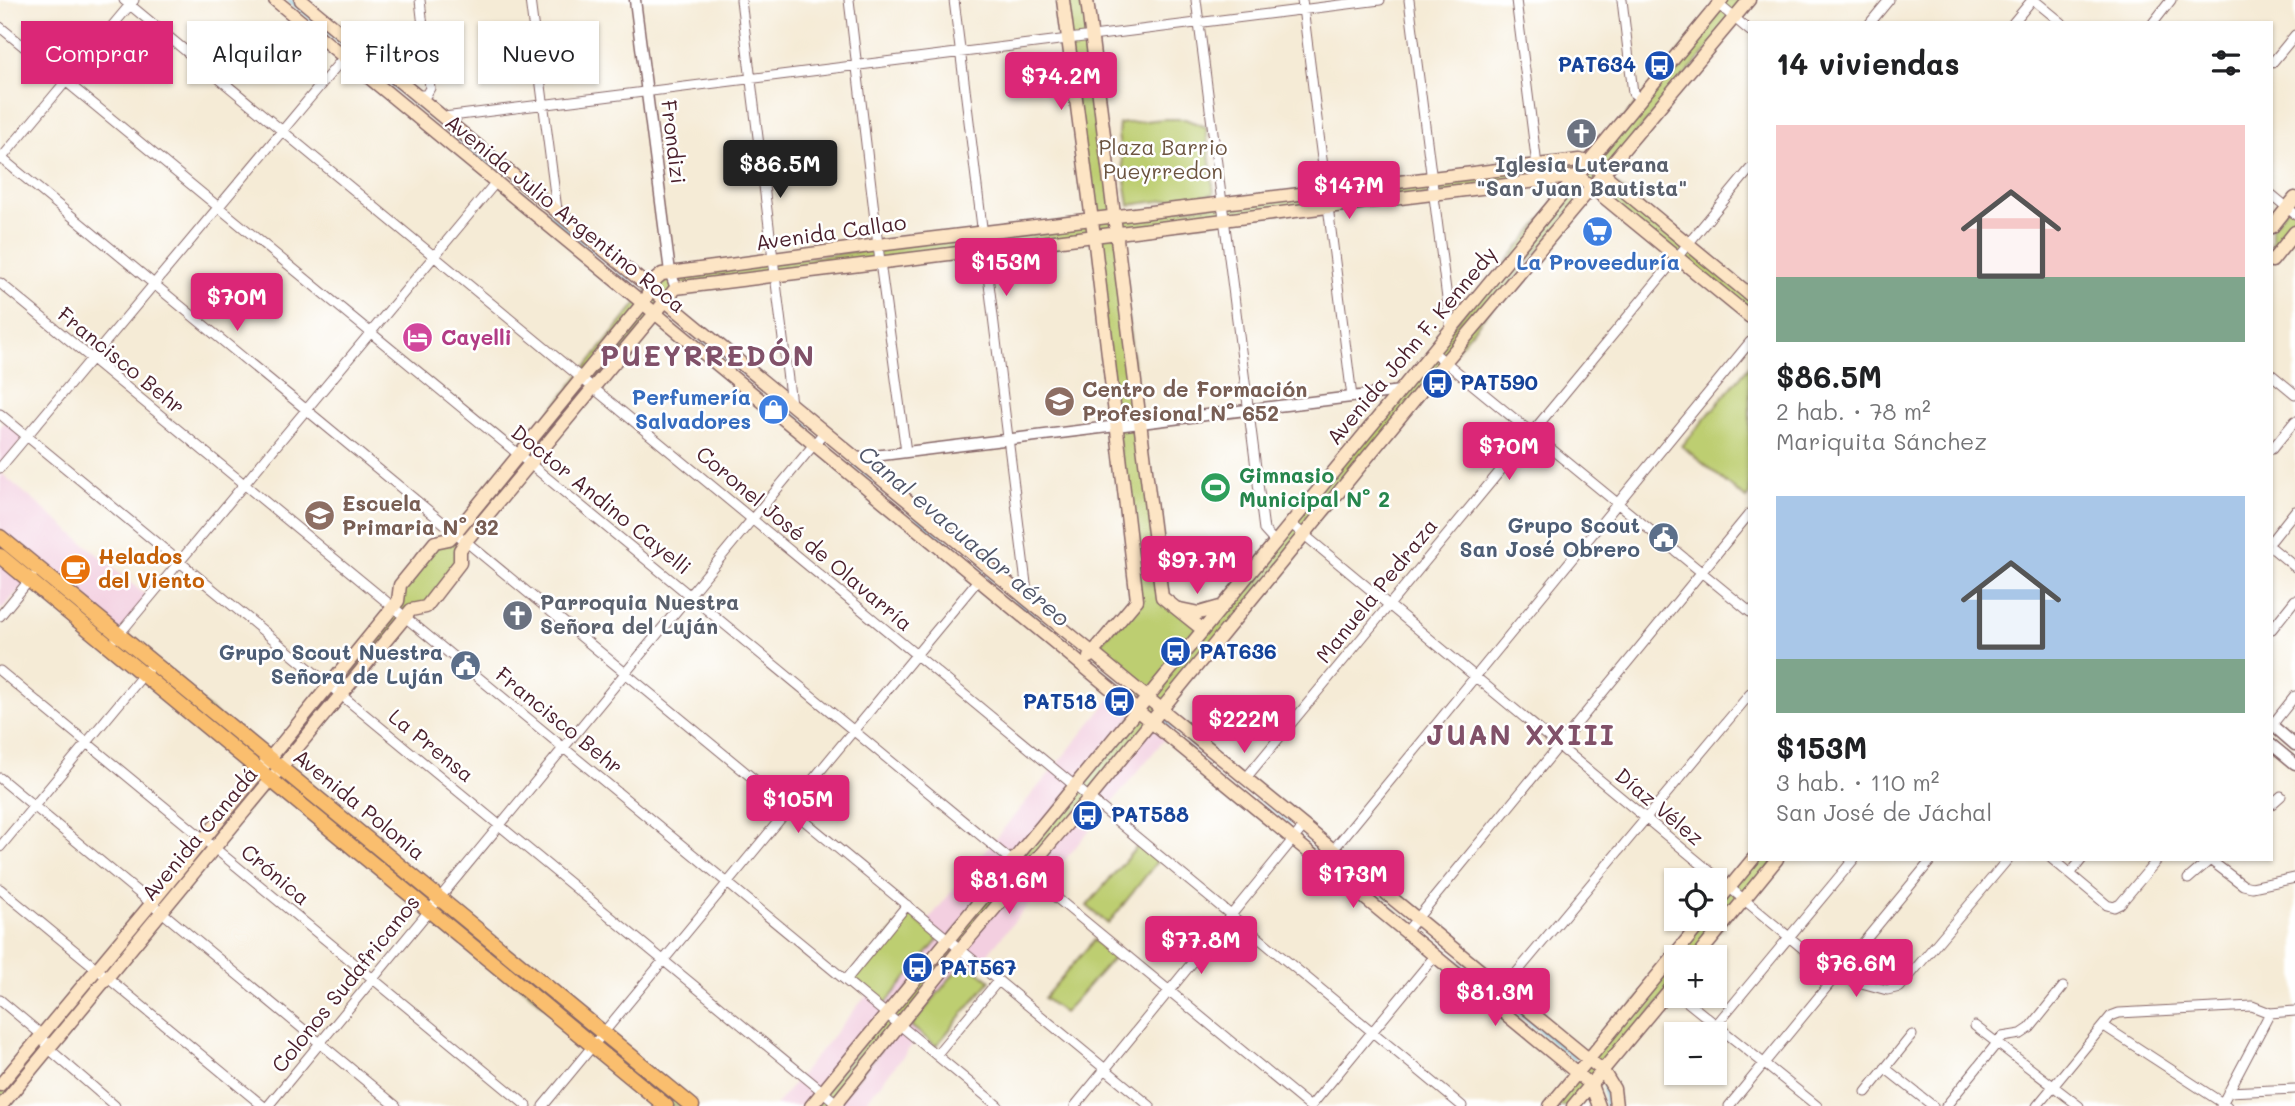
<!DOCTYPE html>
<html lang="es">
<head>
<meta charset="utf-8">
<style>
	body { margin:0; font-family:Mali,sans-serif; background:#f6f6f6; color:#202124; height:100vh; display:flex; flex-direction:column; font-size:26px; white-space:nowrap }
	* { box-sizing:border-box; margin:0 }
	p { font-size:23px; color:#757577 }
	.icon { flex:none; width:38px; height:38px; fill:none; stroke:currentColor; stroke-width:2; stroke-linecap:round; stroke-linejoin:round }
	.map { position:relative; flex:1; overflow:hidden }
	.drawer { position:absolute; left:1748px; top:21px; width:525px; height:840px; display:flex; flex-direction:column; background:#fff; border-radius:0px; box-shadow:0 2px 5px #0004 }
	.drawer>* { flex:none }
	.banner { position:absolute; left:21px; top:21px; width:665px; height:63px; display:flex; gap:14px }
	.buttons { position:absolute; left:1664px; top:868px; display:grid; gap:14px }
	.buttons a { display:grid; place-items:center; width:63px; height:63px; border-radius:0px; background:#fff; box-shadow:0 2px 5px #0004; font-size:35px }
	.price { position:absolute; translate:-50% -60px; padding:0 16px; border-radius:7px; background:#db2777; color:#fff; font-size:23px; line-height:46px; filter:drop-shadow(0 2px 4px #0008) }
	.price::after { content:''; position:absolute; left:50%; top:42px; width:21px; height:16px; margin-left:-10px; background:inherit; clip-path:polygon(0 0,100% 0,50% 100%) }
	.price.on { background:#222; color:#fff }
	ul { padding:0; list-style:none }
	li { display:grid; align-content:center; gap:14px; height:371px; padding:0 28px }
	li span { display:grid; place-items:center; height:217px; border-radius:0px; color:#555 }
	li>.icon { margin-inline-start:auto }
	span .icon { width:126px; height:126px; fill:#fffc; stroke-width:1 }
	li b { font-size:30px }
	h2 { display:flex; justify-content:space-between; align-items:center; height:84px; padding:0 28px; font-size:30px }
	.chip { padding:0 24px; border-radius:0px; background:#fff; box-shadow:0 2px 5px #0004; font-size:24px; line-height:63px }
	.chip.on { background:#db2777; color:#fff }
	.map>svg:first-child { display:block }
	.built { fill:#f3cfe0 }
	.green { fill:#bdce71; stroke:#84764e; stroke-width:2; fill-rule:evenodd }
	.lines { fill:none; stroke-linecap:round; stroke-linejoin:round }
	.stream { stroke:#62bfe0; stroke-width:2.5 }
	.minor-casing { stroke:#866667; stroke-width:11 }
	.tertiary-casing { stroke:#866667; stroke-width:13 }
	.secondary-casing { stroke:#866667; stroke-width:15 }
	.primary-casing { stroke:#866667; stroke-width:17 }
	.minor { stroke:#fff; stroke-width:9 }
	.tertiary { stroke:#fff; stroke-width:10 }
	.secondary { stroke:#fde5c5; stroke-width:12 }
	.primary { stroke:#fabe6e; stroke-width:14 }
	.labels { text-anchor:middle; stroke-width:5; stroke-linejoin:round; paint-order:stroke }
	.transit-label { font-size:21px; font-weight:bold; fill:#164399; stroke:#fff; text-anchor:start }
	.street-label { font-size:21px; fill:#4a1f2b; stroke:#fff }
	.park-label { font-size:21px; fill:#6c5440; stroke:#fff }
	.worship-label { font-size:21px; font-weight:bold; fill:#5b616d; stroke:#fff }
	.shop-label { font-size:21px; font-weight:bold; fill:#366cbe; stroke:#fff }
	.hotel-label { font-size:21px; font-weight:bold; fill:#b23c85; stroke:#fff; text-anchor:start }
	.education-label { font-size:21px; font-weight:bold; fill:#785e54; stroke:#fff; text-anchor:start }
	.leisure-label { font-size:21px; font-weight:bold; fill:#27864d; stroke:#fff; text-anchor:start }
	.service-label { font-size:21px; font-weight:bold; fill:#4e5e75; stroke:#fff; text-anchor:end }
	.food-label { font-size:21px; font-weight:bold; fill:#c56008; stroke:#fff; text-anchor:start }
	.water-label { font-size:23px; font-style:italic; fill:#52576a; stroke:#fff }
	.district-label { font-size:28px; font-weight:bold; letter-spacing:2px; fill:#815169; stroke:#fff }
</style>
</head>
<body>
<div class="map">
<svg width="2295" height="1106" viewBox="0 0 2295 1106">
	<rect width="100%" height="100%" fill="#fff"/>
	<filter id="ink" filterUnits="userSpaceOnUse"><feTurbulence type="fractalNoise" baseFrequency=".0143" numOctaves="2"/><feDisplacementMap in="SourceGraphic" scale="14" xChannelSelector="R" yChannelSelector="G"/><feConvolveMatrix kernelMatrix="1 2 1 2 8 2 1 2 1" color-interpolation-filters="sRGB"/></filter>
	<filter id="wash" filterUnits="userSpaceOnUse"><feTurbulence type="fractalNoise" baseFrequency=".00686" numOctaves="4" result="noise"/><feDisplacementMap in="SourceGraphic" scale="28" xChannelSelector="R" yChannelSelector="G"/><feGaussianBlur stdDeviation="1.57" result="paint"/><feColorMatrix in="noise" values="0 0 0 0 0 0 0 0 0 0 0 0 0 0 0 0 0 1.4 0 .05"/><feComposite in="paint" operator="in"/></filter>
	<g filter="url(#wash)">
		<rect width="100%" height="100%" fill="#f5ebd6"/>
		<path class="built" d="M6,419L27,436L0,468V427Z
			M0,472L149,598L118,634L39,569L0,611Z
			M1122,685L1172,730L862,1106H775Z"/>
		<path class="green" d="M1063,0H1087L1114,216L1589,161L1722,0H1749L1603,173L1750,295V317L1591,187L834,1106H811L1148,698L1093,652L1137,600L1094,236L676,288L466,541L460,563L426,607L411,610L281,768L692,1106H666L271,780L0,1106V1085L260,771L0,556V537L270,759L393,607L400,585L435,542L449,539L656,279L1091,219ZM1577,177L1201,629L1162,597L1117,233Z
			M1163,119H1185L1206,127L1214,194L1129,205L1118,135L1119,124Z
			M2295,198V232L2272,261V227Z
			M1750,365V494L1746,499L1682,446Z
			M1140,843L1159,859L1108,924L1087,906Z
			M1753,859H1777L1697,957H1676V982L1573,1106H1550L1704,919H1715V905Z
			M908,913L939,939L885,1004L854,978Z
			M1094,940L1114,957L1064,1013L1044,998Z
			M965,960L990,981L936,1046L911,1026Z"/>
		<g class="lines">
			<path class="stream" d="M289,0L340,42
				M360,59L642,291
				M670,314L809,427
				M853,463L1078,653
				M1093,663L1133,697
				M1164,720L1289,823
				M1308,839L1405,920
				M1420,932L1575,1059
				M1604,1082L1606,1106"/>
		</g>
	</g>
	<g filter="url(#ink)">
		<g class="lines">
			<defs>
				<path id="minor" d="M124,0L1462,1106
					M530,0L557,210
					M741,0L791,404
					M849,0L880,262L906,452
					M954,0L1028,600
					M1196,0L1264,530L1274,541
					M1302,0L1352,397
					M1409,0L1451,330
					M1516,0L1539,181
					M1622,0L1633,93L1641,99
					M2034,0L2062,23
					M1718,4L1750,31
					M1870,23L1889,0
					M2013,23L2032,0
					M2153,23L2171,0
					M0,27L1309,1106
					M2272,63L2295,35
					M417,95H426L430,88L420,0
					M444,117L1380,0
					M0,157L1150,1106
					M0,160L134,0
					M2272,195L2295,214
					M0,283L998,1106
					M1433,352L1750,612
					M2272,375L2295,394
					M0,414L839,1105
					M2272,449L2295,421
					M0,468L355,44
					M1290,523L1836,976L1887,990L1900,987L2008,859
					M2272,540L2295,511
					M2272,548L2295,567
					M0,616L32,577
					M2272,629L2295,600
					M116,638L496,182
					M0,671L527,1106
					M2272,725L2295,696
					M0,778L396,1106
					M1246,778L1750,169
					M2272,804L2281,796
					M0,847L153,663
					M1333,850L1750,342
					M2052,859L2107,905L2114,907L2120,904L2158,859
					M2210,860L2243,885L2252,887L2295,878
					M2070,874L2082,859
					M2188,879L2211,859
					M0,889L263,1106
					M1406,932L1750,513
					M846,980L907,905
					M1503,989L1750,694
					M1680,996L1817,1106
					M0,1000L42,1035L48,1048L115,1106
					M1716,1025L1854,859
					M1975,1026L2079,1106
					M2104,1026L2227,1106
					M936,1055L998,981
					M1885,1068L1933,1106
					M1866,1092L1912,1035
					M2228,1092L2295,1089
					M268,1106L825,431
					M543,1106L978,580
					M1075,1106L1304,826
					M1311,1106L1434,957
					M1729,1106L1932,859
					M1946,1106L2002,1037L2021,1034L2030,1028L2063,987
					M2037,1106L2111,1016L2119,1013L2252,1006L2270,1013L2295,1011
					M2221,1106L2270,1013"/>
				<path id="tertiary" d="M635,0L670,272L676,288
					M858,458L1400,391
					M2272,725L2295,745
					M2272,745L2295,764"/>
				<path id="secondary" d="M275,0L1577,1073L1591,1085L1599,1106
					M301,0L1028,600L1603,1071L1614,1089L1616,1106
					M1063,0L1094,236L1137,600L1089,657
					M1087,0L1162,597L1202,629
					M2272,227L2295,198
					M2272,261L2295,232
					M1180,609L1199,613L1220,607
					M1715,905L1753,859
					M1697,957L1777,859
					M0,1085L151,904L398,601L400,585L435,542L449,539L455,533L643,303L656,279L662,274L878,245L1579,160L1589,162L1750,295
					M1,1106L411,610L426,607L460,563V550L466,541L676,288L1578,176L1750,317
					M811,1106L1722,0
					M834,1106L960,949L1089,798L1445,362L1749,0
					M1550,1106L1704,919
					M1573,1106L1676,982"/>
				<path id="primary" d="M0,537L692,1106
					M0,556L666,1106"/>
			</defs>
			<use href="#minor" class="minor-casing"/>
			<use href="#tertiary" class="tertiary-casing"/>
			<use href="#secondary" class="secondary-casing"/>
			<use href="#primary" class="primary-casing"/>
			<use href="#minor" class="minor"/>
			<use href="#tertiary" class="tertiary"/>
			<use href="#secondary" class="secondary"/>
			<use href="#primary" class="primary"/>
		</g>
	</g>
	<defs>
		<symbol id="bus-disc" viewBox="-11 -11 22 22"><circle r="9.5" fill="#1a4fb4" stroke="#fff"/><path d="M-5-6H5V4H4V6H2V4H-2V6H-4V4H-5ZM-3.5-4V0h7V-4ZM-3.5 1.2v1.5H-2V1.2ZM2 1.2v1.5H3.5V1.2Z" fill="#fff"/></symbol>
		<symbol id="church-disc" viewBox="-11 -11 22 22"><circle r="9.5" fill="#6b7280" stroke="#fff"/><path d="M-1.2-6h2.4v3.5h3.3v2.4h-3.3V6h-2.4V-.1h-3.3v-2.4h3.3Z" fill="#fff"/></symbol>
		<symbol id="supermarket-disc" viewBox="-11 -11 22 22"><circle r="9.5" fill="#3f7fe0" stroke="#fff"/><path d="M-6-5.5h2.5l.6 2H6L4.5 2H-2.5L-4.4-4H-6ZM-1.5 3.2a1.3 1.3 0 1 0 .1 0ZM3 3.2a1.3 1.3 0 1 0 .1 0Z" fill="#fff"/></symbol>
		<symbol id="hotel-disc" viewBox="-11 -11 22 22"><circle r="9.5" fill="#d1479c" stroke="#fff"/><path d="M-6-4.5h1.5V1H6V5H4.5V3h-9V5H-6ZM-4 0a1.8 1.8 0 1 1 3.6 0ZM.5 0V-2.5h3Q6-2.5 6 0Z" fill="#fff"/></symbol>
		<symbol id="school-disc" viewBox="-11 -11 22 22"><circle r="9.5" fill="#8d6e63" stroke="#fff"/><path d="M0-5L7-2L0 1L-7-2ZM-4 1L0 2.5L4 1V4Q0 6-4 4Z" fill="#fff"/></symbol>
		<symbol id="shop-disc" viewBox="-11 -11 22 22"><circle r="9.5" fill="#3f7fe0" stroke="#fff"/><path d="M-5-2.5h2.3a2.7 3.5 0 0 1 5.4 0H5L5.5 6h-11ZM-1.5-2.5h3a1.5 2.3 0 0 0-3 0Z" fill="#fff"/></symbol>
		<symbol id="stadium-disc" viewBox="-11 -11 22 22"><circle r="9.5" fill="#2e9e5b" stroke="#fff"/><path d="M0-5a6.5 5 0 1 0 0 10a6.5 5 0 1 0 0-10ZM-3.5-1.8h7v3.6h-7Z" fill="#fff"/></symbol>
		<symbol id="civic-disc" viewBox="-11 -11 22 22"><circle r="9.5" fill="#5c6f8a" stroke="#fff"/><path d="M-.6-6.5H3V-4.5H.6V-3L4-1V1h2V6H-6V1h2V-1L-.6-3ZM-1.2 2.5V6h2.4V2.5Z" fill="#fff"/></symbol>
		<symbol id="cafe-disc" viewBox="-11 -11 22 22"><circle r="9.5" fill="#e8710a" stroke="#fff"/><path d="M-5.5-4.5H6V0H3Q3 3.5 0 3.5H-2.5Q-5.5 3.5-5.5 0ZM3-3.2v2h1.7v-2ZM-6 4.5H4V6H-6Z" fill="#fff"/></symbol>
	</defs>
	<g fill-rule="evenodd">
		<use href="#bus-disc" x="1642" y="48" width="35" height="35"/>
		<use href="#church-disc" x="1564" y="116" width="35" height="35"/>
		<use href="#supermarket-disc" x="1580" y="214" width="35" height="35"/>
		<use href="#hotel-disc" x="400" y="320" width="35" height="35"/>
		<use href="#bus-disc" x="1420" y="366" width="35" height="35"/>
		<use href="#school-disc" x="1042" y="384" width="35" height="35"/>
		<use href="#shop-disc" x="756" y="392" width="35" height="35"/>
		<use href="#stadium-disc" x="1198" y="470" width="35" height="35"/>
		<use href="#school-disc" x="302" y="498" width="35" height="35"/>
		<use href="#civic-disc" x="1646" y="520" width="35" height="35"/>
		<use href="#cafe-disc" x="58" y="552" width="35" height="35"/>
		<use href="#church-disc" x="500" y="598" width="35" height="35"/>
		<use href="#bus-disc" x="1158" y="634" width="35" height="35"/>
		<use href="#civic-disc" x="448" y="648" width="35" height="35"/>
		<use href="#bus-disc" x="1102" y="684" width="35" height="35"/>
		<use href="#bus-disc" x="1070" y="798" width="35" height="35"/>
		<use href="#bus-disc" x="900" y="950" width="35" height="35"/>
	</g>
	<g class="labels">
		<g class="transit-label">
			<text x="1636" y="72" text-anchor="end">PAT634</text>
			<text x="1460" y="390">PAT590</text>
			<text x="1199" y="659">PAT636</text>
			<text x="1097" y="709" text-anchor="end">PAT518</text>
			<text x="1111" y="822">PAT588</text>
			<text x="940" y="975">PAT567</text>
		</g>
		<g class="street-label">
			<text transform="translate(673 142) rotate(83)" y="7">Frondizi</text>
			<text transform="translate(565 214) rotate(39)" y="7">Avenida Julio Argentino Roca</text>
			<text transform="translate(831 233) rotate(-8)" y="7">Avenida Callao</text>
			<text transform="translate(1412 346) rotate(-50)" y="7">Avenida John F. Kennedy</text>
			<text transform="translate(121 361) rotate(39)" y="7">Francisco Behr</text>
			<text transform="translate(601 500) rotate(39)" y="7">Doctor Andino Cayelli</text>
			<text transform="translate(804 539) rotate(40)" y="7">Coronel José de Olavarría</text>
			<text transform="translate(1377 591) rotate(-51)" y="7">Manuela Pedraza</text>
			<text transform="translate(559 721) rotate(39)" y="7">Francisco Behr</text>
			<text transform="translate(431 746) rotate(39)" y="7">La Prensa</text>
			<text transform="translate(359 805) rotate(39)" y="7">Avenida Polonia</text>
			<text transform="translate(1659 807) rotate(40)" y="7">Díaz Vélez</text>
			<text transform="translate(200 834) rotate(-50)" y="7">Avenida Canadá</text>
			<text transform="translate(275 875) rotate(40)" y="7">Crónica</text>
			<text transform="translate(346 984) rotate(-51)" y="7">Colonos Sudafricanos</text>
		</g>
		<g class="park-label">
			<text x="1163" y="155">Plaza Barrio<tspan x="1163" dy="24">Pueyrredon</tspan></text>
		</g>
		<g class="worship-label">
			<text x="1582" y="172">Iglesia Luterana<tspan x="1582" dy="24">"San Juan Bautista"</tspan></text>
			<text x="540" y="610" text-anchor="start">Parroquia Nuestra<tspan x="540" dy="24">Señora del Luján</tspan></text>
		</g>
		<g class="shop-label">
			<text x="1598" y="270">La Proveeduría</text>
			<text x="751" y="405" text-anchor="end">Perfumería<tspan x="751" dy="24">Salvadores</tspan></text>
		</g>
		<g class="hotel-label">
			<text x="441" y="345">Cayelli</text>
		</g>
		<g class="education-label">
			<text x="1082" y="397">Centro de Formación<tspan x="1082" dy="24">Profesional N° 652</tspan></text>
			<text x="342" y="511">Escuela<tspan x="342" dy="24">Primaria N° 32</tspan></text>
		</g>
		<g class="leisure-label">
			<text x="1239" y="483">Gimnasio<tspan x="1239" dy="24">Municipal N° 2</tspan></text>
		</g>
		<g class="service-label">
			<text x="1640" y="533">Grupo Scout<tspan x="1640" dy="24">San José Obrero</tspan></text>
			<text x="443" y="660">Grupo Scout Nuestra<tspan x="443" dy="24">Señora de Luján</tspan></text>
		</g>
		<g class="food-label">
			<text x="98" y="564">Helados<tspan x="98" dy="24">del Viento</tspan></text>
		</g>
		<g class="water-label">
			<text transform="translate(964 536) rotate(40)" y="8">Canal evacuador aéreo</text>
		</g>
		<g class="district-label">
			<text x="708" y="366">PUEYRREDÓN</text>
			<text x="1521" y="745">JUAN XXIII</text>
		</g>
	</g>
</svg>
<div class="buttons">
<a><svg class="icon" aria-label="locate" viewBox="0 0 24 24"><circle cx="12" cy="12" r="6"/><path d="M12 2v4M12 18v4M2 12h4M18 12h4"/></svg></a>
<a>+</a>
<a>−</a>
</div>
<b class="price" style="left:1061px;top:112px">$74.2M</b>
<b class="price on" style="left:780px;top:200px">$86.5M</b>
<b class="price" style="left:1349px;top:221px">$147M</b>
<b class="price" style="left:1006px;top:298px">$153M</b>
<b class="price" style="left:237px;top:333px">$70M</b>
<b class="price" style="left:1509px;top:482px">$70M</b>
<b class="price" style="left:1197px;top:596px">$97.7M</b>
<b class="price" style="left:1244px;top:755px">$222M</b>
<b class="price" style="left:798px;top:835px">$105M</b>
<b class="price" style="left:1353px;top:910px">$173M</b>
<b class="price" style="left:1009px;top:916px">$81.6M</b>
<b class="price" style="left:1201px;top:976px">$77.8M</b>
<b class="price" style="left:1856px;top:999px">$76.6M</b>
<b class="price" style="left:1495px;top:1028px">$81.3M</b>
<div class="banner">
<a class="chip on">Comprar</a>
<a class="chip">Alquilar</a>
<a class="chip">Filtros</a>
<a class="chip">Nuevo</a>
</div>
<section class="drawer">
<h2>14 viviendas<svg class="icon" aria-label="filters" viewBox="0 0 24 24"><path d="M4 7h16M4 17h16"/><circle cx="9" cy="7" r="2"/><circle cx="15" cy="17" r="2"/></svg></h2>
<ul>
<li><span style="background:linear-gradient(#f6c9c9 70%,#7fa58c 0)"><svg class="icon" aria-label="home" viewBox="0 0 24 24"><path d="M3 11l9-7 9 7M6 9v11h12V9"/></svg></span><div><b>$86.5M</b><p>2 hab. · 78 m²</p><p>Mariquita Sánchez</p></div></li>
<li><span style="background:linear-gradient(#a9c7e8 75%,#7fa58c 0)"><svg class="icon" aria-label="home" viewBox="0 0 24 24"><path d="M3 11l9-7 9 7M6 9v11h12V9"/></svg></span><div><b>$153M</b><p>3 hab. · 110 m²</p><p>San José de Jáchal</p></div></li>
</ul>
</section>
</div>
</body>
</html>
